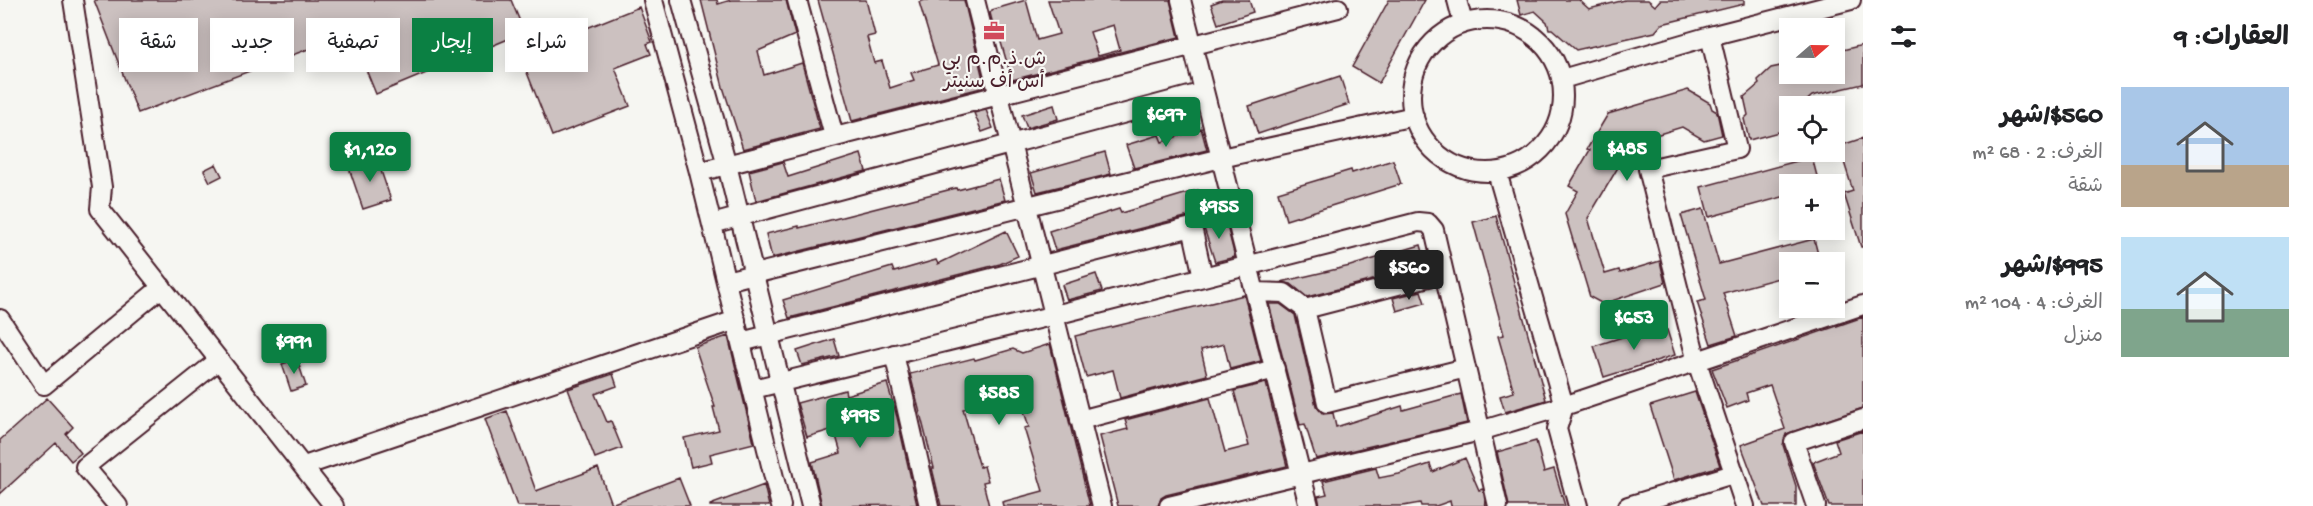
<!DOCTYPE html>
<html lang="ar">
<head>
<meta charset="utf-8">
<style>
	body { margin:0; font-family:"Gochi Hand","Playpen Sans Arabic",sans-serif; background:#f2f2f2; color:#202124; direction:rtl; height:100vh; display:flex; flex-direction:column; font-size:22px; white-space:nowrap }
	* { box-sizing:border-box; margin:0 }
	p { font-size:20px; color:#757577 }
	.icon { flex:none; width:33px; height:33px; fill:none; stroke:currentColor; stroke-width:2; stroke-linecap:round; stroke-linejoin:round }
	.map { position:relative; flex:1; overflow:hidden; direction:ltr }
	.panel { display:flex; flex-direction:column; background:#fff; width:450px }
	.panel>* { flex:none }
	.top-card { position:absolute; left:18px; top:18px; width:570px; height:54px; direction:rtl; display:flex; gap:12px }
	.needle { width:39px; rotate:70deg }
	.buttons { position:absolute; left:1779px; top:18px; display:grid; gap:12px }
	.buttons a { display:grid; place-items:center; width:66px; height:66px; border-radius:0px; background:#fff; box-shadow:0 3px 15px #0003; font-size:30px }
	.price { position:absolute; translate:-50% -51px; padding:0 14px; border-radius:6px; background:#0b8043; color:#fff; font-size:20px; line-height:39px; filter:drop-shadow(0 2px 3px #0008) }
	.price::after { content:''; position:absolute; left:50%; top:36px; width:18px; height:14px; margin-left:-9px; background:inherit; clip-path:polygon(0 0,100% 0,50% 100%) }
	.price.active { background:#222; color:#fff }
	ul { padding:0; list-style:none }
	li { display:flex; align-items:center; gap:18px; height:150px; padding:0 24px }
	li span { display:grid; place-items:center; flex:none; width:168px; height:120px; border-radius:0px; color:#555 }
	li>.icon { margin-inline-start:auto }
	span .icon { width:72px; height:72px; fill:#fffc; stroke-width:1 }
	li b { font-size:26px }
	h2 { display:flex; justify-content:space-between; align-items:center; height:72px; padding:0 24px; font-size:26px }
	.pill { padding:0 21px; border-radius:0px; background:#fff; box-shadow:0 3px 15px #0003; font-size:21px; line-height:54px }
	.pill.active { background:#0b8043; color:#fff }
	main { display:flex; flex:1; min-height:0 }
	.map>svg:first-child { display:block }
	.building { fill:#ccc1c0; stroke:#4a1f2b; stroke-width:1.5; fill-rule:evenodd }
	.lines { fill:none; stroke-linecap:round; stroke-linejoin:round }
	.minor-casing { stroke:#4a1f2b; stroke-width:22 }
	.minor { stroke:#f6f6f2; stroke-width:18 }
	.labels { text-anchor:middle; stroke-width:4.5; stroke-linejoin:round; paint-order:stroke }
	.poi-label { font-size:20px; fill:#4a1f2b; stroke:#f6f6f2 }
</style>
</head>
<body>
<main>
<section class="panel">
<h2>العقارات: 9<svg class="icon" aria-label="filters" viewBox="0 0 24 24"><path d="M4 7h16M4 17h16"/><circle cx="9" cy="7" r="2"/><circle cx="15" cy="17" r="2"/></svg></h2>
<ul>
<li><span style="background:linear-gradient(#a9c7e8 65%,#b9a48a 0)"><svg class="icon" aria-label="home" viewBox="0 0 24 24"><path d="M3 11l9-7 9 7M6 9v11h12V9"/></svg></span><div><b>$560/شهر</b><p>الغرف: 2 · 68 m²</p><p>شقة</p></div></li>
<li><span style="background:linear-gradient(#bfe0f5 60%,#7fa58c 0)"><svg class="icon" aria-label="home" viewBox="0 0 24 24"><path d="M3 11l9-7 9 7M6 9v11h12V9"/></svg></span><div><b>$995/شهر</b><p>الغرف: 4 · 104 m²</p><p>منزل</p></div></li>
</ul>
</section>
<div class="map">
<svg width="1863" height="506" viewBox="0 0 1863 506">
	<rect width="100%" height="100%" fill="#f6f6f2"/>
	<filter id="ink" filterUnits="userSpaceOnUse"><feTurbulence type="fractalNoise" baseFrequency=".0167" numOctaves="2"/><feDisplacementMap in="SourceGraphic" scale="12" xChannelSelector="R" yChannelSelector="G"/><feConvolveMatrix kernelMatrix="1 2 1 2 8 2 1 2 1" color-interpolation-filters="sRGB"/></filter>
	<g filter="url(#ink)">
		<path class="building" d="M94,0H511L532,50L639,7L652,42L647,44L651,54L615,68L630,106L552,136L513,37L376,94L351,33L138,113Z
			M701,0H717L718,4L731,0H786L795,35L758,51L764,75L802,63L820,129L743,149L723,87Z
			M818,0H866L875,35L867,37L874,63L882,61L890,88L914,80L911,73L938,65L919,2L925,0H964L985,87L852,121Z
			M1026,0L1037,40L1059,34L1048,0H1170L1179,37L1012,80L1000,39L997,40L990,13L992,10ZM1113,25L1120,50L1098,56L1090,32Z
			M1222,0H1249L1253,12L1218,24L1211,4Z
			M1389,0H1425L1379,83L1352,67Z
			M1517,0H1579L1589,9L1625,0H1648L1655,6L1660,0H1744V4L1662,24L1655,32L1576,50L1552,29H1549L1547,22L1535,11L1521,15Z
			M1863,45V84L1812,96L1801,106H1790V129L1749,140L1744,119L1748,115L1744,97L1759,84L1758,80L1771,68L1790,64V74H1834V52Z
			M1340,76L1349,104L1258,134L1249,106Z
			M1688,90L1710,103L1712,109L1717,112L1722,135L1704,140L1682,127L1633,142L1588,218L1605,274L1619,270L1620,273L1660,261L1665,283L1603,304L1590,297L1565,214L1578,191L1569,186L1590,150L1587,149L1608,114Z
			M1054,105L1058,119L1027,128L1022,115Z
			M986,110L993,128L982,132L974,113Z
			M1201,128L1207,150L1134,168L1126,145L1159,135L1162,142Z
			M1863,138V247H1861L1844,194L1853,191L1839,146Z
			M1105,152L1111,174L1037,192L1031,173Z
			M861,154L866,171L756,201L749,171L783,162L788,177Z
			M376,156L391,200L363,209L348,165Z
			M1812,157L1819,184H1790V195L1709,217L1701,187Z
			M1393,160L1401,184L1286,220L1278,192L1351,170L1352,173Z
			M216,164L222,176L210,182L204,170Z
			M999,179L1005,200L772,258L766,234L799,226V228L956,188L957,190Z
			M1198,190L1206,217L1200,219L1189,216L1055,250L1049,231L1119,209L1121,213Z
			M1703,209L1719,264L1814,239L1820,262H1790V275L1723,293L1737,336L1711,344L1697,302L1706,300L1681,215Z
			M1496,216L1546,400L1505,412L1500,396L1514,392L1498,336L1504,335L1473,222Z
			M1225,218L1235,257L1215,262L1203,225Z
			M1006,231L1018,256L1000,264L789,318L783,300L892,267L894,272L936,260L938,264Z
			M1421,245L1427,266L1307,297L1291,284L1281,282L1350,266Z
			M1096,274L1102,291L1067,300L1062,285Z
			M1421,291L1425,303L1397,311L1393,298Z
			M1244,295L1261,361L1230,369L1224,344L1201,350L1207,375L1120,398L1113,370L1086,377L1075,336Z
			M1269,304H1280L1295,315L1316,406L1323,414L1333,413L1336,427L1402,406L1403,410L1461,394L1467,423L1316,459L1305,424L1300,425Z
			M1863,317V408L1786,434L1783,445L1796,486V506H1764L1741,445L1785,429L1770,385L1746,393L1748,400L1727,408L1712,369Z
			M1657,326L1658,332L1667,330L1675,355L1604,377L1594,346Z
			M728,336L754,443L710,454L712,462L691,467L684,438L719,430L713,407H715L695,347Z
			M834,339L839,356L802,365L797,351Z
			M1050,344L1090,506H1003L1002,502L1043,491L1024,428L1029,427L1018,392L968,404L969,408L963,409L980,467L984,466L988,481L983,482L989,506H941L932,468H934L910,374L974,358L975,360L1013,349L1022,353Z
			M297,359L306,386L291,391L282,364Z
			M613,374L617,386L595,394L607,422L611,421L622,448L595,458L568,389Z
			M887,383L897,417L917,505L822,506L812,462L841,453L834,429L807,437L797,403L845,390L846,395Z
			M1266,383L1287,466L1166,495L1161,498L1158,506H1118L1100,436L1128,429L1125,420L1210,398L1225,452L1249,446L1234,391Z
			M1695,392L1720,466L1674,480L1650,406Z
			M47,398L73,427L66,434L81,453L71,461L56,443L0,494V440Z
			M507,411L536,491L598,468L611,504L679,478L690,506H517L485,419Z
			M1863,431V506H1829L1813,462L1839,452L1835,440Z
			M1536,441L1544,472L1554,469L1565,506H1509L1497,452Z
			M1465,458L1479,490L1483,489L1486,506H1451L1450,501L1436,506H1421L1420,503L1403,506H1320L1318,496L1327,494L1323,481L1376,468L1379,478L1399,474L1430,464L1433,472Z
			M764,485L769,506H710V505Z"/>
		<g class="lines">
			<defs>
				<path id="minor" d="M73,0L102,187L100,209L334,506
					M653,0L699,172L781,506
					M681,0L727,165L811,506
					M797,0L834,136
					M975,0L1102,506
					M1181,0L1309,506
					M1457,0L1463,23
					M1411 96a76 76 0 1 1 152 0a76 76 0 1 1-152 0Z
					M1710,36L1737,149L1648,169L1697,362L1745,506
					M1562,79L1710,36L1851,0
					M699,172L1338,8
					M1497,172L1564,406L1557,429L1578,506
					M712,224L1204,92
					M1444,273L1305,309L1327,403L1466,368
					M726,281L1221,158L1414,116
					M1255,292L1284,293L1305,309
					M0,319L44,385L162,287
					M741,342L1192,227L1203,277
					M894,354L929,506
					M753,389L1055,315L1418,222L1428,223L1434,230L1498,506
					M1080,420L1275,369
					M304,466L736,320
					M118,506L85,467L219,360
					M1169,506L1480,431L1564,406L1863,305
					M1628,506L1733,474
					M1816,506L1794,442L1863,419"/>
			</defs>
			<use href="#minor" class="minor-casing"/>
			<use href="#minor" class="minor"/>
		</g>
	</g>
	<defs>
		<symbol id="office-bare" viewBox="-9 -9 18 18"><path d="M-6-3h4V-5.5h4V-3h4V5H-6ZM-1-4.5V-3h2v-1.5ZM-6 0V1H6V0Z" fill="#d1495b" stroke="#f6f6f2" stroke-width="2.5" paint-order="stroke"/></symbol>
	</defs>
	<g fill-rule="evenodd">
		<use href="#office-bare" x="979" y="16" width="30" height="30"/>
	</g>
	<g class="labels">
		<g class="poi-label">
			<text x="994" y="64">ش.ذ.م.م بي<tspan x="994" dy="23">أس أف سنيتر</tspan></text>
		</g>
	</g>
</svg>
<div class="buttons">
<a><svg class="needle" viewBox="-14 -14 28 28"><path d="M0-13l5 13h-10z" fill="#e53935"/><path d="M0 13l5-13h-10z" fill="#757577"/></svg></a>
<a><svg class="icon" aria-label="locate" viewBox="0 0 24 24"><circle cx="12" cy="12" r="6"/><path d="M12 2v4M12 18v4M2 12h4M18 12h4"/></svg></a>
<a>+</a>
<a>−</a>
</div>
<b class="price" style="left:1166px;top:148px">$697</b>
<b class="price" style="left:1627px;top:182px">$485</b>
<b class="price" style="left:370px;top:183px">$1,120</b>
<b class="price" style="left:1219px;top:240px">$955</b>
<b class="price active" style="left:1409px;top:301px">$560</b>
<b class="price" style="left:1634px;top:351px">$653</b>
<b class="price" style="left:294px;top:375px">$991</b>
<b class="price" style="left:999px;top:426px">$585</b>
<b class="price" style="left:860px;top:449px">$995</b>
<div class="top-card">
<a class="pill">شراء</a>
<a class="pill active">إيجار</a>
<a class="pill">تصفية</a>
<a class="pill">جديد</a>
<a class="pill">شقة</a>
</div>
</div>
</main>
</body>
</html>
